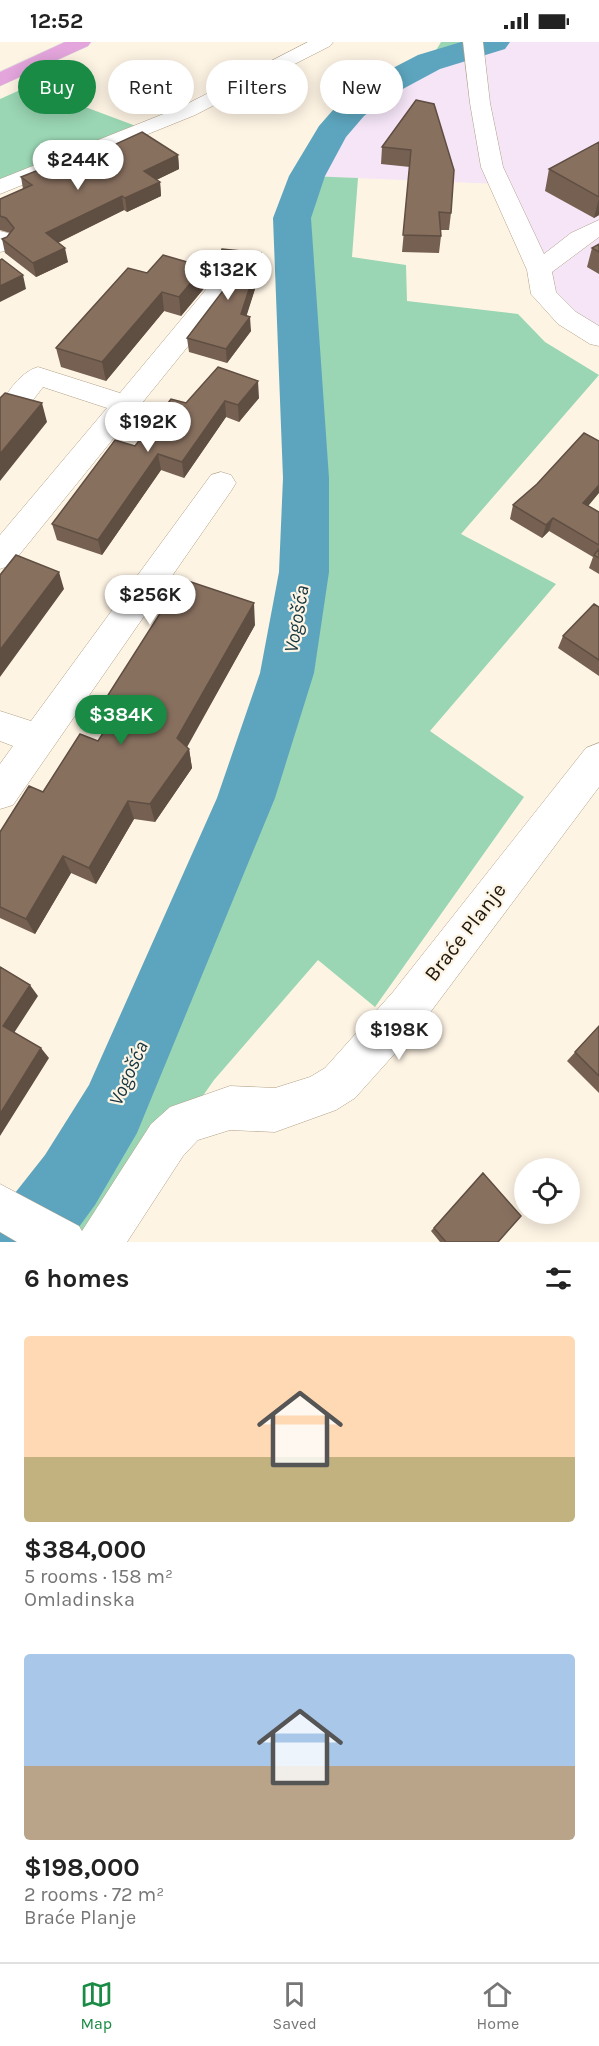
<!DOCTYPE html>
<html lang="en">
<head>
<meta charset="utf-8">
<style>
	body { margin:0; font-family:Karla,sans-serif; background:#f2f2f2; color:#222; height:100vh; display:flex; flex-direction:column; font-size:22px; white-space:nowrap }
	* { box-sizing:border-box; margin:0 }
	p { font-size:20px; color:#767676 }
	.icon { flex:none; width:33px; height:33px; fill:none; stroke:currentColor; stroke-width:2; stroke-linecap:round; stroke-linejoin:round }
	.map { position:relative; height:1200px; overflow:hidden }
	.sheet { display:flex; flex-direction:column; background:#fff; flex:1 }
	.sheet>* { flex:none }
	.banner { position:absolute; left:18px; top:18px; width:564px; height:54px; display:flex; gap:12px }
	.fabs { position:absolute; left:514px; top:1116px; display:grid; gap:12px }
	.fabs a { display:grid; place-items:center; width:66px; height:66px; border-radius:50%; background:#fff; box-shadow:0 3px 15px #0003; font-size:30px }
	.price { position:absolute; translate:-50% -51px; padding:0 14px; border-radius:21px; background:#fff; color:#222; font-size:20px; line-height:39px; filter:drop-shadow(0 2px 3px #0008) }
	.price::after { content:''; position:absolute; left:50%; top:36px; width:18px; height:14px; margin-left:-9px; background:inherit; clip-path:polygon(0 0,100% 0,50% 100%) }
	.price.active { background:#1a8b44; color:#fff }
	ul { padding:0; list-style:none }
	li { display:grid; align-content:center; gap:12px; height:318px; padding:0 24px }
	li span { display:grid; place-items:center; height:186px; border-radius:6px; color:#555 }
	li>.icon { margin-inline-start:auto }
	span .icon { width:108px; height:108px; fill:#fffc; stroke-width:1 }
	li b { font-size:26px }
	h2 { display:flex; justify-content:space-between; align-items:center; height:72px; padding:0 24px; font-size:26px }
	.chip { padding:0 21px; border-radius:27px; background:#fff; box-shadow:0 3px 15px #0003; font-size:21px; line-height:54px }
	.chip.active { background:#1a8b44; color:#fff }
	.status { display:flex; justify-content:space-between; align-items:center; height:42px; padding:0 30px; background:#fff; direction:ltr }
	.status svg { height:16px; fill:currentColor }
	.menu { display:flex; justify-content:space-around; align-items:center; height:84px; border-top:2px solid #e0e0e0; background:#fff; font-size:16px; color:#767676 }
	.menu a { display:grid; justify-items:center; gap:3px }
	.menu .active { color:#1a8b44 }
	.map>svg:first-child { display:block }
	.industrial { fill:#f5e5f7 }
	.green { fill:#9ad6b3 }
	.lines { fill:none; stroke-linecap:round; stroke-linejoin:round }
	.river { fill:#5da5be; fill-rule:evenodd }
	.street-casing { stroke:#af9f85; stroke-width:1 }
	.primary-casing { stroke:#dbdad8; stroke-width:1 }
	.street { fill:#fff; fill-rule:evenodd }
	.primary { fill:#e3a5dc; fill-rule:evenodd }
	.wall { fill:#756052 }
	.shaded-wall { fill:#5f4e42 }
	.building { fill:#88705f; stroke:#5f4e42; stroke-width:1.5 }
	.labels { text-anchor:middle; stroke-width:4.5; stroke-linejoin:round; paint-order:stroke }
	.water-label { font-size:20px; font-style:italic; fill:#133541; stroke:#fef4e4 }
	.near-street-label { font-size:21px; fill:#1e180e; stroke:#fef4e4 }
</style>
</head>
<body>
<div class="status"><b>12:52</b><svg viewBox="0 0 49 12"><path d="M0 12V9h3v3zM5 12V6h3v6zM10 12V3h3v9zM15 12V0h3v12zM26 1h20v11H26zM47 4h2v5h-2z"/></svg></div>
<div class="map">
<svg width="599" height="1200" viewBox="0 0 599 1200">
	<rect width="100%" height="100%" fill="#fef4e4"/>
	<path class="industrial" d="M494,0H599V296L567,276L500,142L307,134L331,91L352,67L374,49L429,20Z"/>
	<path class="green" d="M441,0H494L429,20Z
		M29,44L144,87L0,145V57Z
		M307,134L358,136L352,215L406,223L407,259L518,272L545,300L599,333L461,492L556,542L430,689L524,755L375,965L318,918L214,1038L100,1200H23L70,1138L113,1067L246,756L287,631L304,530L306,436L292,176Z"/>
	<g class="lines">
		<path class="river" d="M461,0H510L505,7L440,27L386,56L364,74L346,95L325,134L311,176L329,436V530L314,631L275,756L137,1091L95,1163L68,1200H0V1170L45,1113L89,1043L217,756L260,631L279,530L283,436L273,176L289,134L319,84L340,60L362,42L418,13Z"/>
		<defs>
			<path id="street" d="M308,0H333L330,4L195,73L0,152V137L181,65Z
				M463,0H483L490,61L503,125L544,212L571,191L599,178V195L552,230L556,250L576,270L599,284V304L590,302L558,282L531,252L527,228L481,125L470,61Z
				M0,189L8,191L15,200L9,208L0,210Z
				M218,242L227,244L231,250L227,256L11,523L0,527V493L107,366L43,345C32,359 26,372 6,367L2,360C10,346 23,329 38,325L120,351L209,244Z
				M221,430L231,433L236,441L231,449L13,763L0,767V722L13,704L0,699V669L31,679L211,433Z
				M599,701V745L423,980L355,1056L336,1068L275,1090L230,1088L198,1098L183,1114L127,1200H17L0,1190V1142L79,1184L82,1189L151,1082L170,1065L230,1044L275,1046L310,1035L325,1026L393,950L586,706Z"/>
			<path id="primary" d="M65,0H91L88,4L0,44V30Z"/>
		</defs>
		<use href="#street" class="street-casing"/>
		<use href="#primary" class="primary-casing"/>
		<use href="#street" class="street"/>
		<use href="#primary" class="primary"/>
	</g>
	<path class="wall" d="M416,58L451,171L449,188H441V194L439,211L402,210L410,125L381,122L382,105Z
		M599,100V173L594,176L545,149L549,127Z
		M114,103L178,113L179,127L156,138L160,140L161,154L127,170L124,168L58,201L68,220L36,235L5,211L2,197L7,195L10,191L0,188V157L23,147L21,135Z
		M599,202V232L587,225L592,206Z
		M204,225L206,244L181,274L164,269L106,339L61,325L56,306L147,231Z
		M262,225L246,274L251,289L227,321L189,310L187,296L228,243L216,240L215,226Z
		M259,356L239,380L226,375L184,436L161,428L102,513L57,498L52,482L135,404L186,361Z
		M513,463L588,464L599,470V532L589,526L593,515L549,489L542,496L510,477Z
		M599,565V634L558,606L563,594Z
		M255,583L186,705L189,707L192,726L155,780L134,777L96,842L71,831L35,892L0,876V790L98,699L115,673L108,653Z
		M599,984V1051L567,1019Z
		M483,1131L498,1200H440L431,1189Z"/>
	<path class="shaded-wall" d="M178,113L179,127L146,143L144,129Z
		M160,140L161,154L127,170L125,156Z
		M122,154L124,168L49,205L46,191Z
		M599,156V173L594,176Z
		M65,206L68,220L36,235L33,221Z
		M261,211L262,225L243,285L250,275L251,289L227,321L226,307L241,272Z
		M204,225L206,244L181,274L179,255Z
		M23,233L26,247L0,260V244Z
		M162,250L164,269L106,339L102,320Z
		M258,339L259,356L239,380L238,363Z
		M225,359L226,375L184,436L182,420Z
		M42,361L47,380L0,439V412Z
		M158,412L161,428L102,513L98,498Z
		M599,443V451L579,475L583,461Z
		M553,476L549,489L542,496L546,483Z
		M59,530L64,547L0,635V608Z
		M254,561L255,583L181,716L177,696Z
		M189,707L192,726L155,780L150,762Z
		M128,759L134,777L96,842L89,826Z
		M63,814L71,831L35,892L26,877Z
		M30,943L38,954L12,994L3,984Z
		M41,1006L49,1016L0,1094V1072Z"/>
	<path class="building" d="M416,58L434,62L454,128L451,171L439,170L441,194L403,193L411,108L382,105Z
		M142,90L178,113L144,129L160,140L125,156L122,154L46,191L65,206L33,221L2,197L7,195L14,186L6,176L0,174V157L32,143L21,135L109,100L114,103Z
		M599,100V155L549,127Z
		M599,202V210L592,206Z
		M222,207L261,211L241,272L250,275L226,307L187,296L232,237L227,228L215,226Z
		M163,213L204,225L179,255L162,250L102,320L56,306L128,226L147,231Z
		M2,217L23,233L0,244V218Z
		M218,325L258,339L238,363L225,359L182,420L158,412L98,498L52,482L115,398L135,404L171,357L186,361Z
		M5,351L42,361L0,412V356Z
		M584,391L599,399V443L583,461L599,470V503L553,476L546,483L513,463L537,442Z
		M599,507V516L594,513Z
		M16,513L59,530L0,608V533Z
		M182,537L254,561L177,696L189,707L150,762L128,759L89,826L63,814L26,877L0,865V790L29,744L43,750L80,692L98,699L124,658L108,653Z
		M594,562L599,565V618L563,594Z
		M0,925L30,943L3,984L41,1006L0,1072Z
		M599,984V1034L575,1010Z
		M483,1131L521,1174L498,1200H446L434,1186Z"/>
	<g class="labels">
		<g class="water-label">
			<text transform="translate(296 577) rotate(-80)" y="7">Vogošća</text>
			<text transform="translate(128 1031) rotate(-66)" y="7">Vogošća</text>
		</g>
		<g class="near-street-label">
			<text transform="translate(465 890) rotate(-52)" y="7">Braće Planje</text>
		</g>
	</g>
</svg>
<div class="fabs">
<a><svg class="icon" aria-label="locate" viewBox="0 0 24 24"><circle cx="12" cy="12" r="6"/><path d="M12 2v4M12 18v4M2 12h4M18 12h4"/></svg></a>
</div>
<b class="price" style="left:78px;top:149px">$244K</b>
<b class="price" style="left:228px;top:259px">$132K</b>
<b class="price" style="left:148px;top:411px">$192K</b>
<b class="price" style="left:150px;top:584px">$256K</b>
<b class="price active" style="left:121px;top:704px">$384K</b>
<b class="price" style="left:399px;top:1019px">$198K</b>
<div class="banner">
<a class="chip active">Buy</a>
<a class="chip">Rent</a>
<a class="chip">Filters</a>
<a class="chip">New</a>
</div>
</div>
<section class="sheet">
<h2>6 homes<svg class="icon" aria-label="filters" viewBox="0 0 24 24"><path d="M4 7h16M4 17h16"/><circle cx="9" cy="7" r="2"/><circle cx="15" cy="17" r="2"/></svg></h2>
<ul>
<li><span style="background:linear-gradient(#ffd9b3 65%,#c2b280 0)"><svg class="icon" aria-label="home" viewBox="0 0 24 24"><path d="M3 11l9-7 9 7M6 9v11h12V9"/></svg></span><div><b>$384,000</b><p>5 rooms · 158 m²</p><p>Omladinska</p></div></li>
<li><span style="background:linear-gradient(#a9c7e8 60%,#b9a48a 0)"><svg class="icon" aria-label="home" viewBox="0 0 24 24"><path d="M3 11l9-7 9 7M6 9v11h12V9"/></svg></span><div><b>$198,000</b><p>2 rooms · 72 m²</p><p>Braće Planje</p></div></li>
</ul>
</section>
<nav class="menu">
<a class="active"><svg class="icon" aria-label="map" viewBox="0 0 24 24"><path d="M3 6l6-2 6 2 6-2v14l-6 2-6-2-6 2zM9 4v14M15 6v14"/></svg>Map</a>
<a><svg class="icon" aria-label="saved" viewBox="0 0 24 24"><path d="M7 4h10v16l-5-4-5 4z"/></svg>Saved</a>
<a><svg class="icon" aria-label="home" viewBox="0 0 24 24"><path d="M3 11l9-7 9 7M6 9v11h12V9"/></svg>Home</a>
</nav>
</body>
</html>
